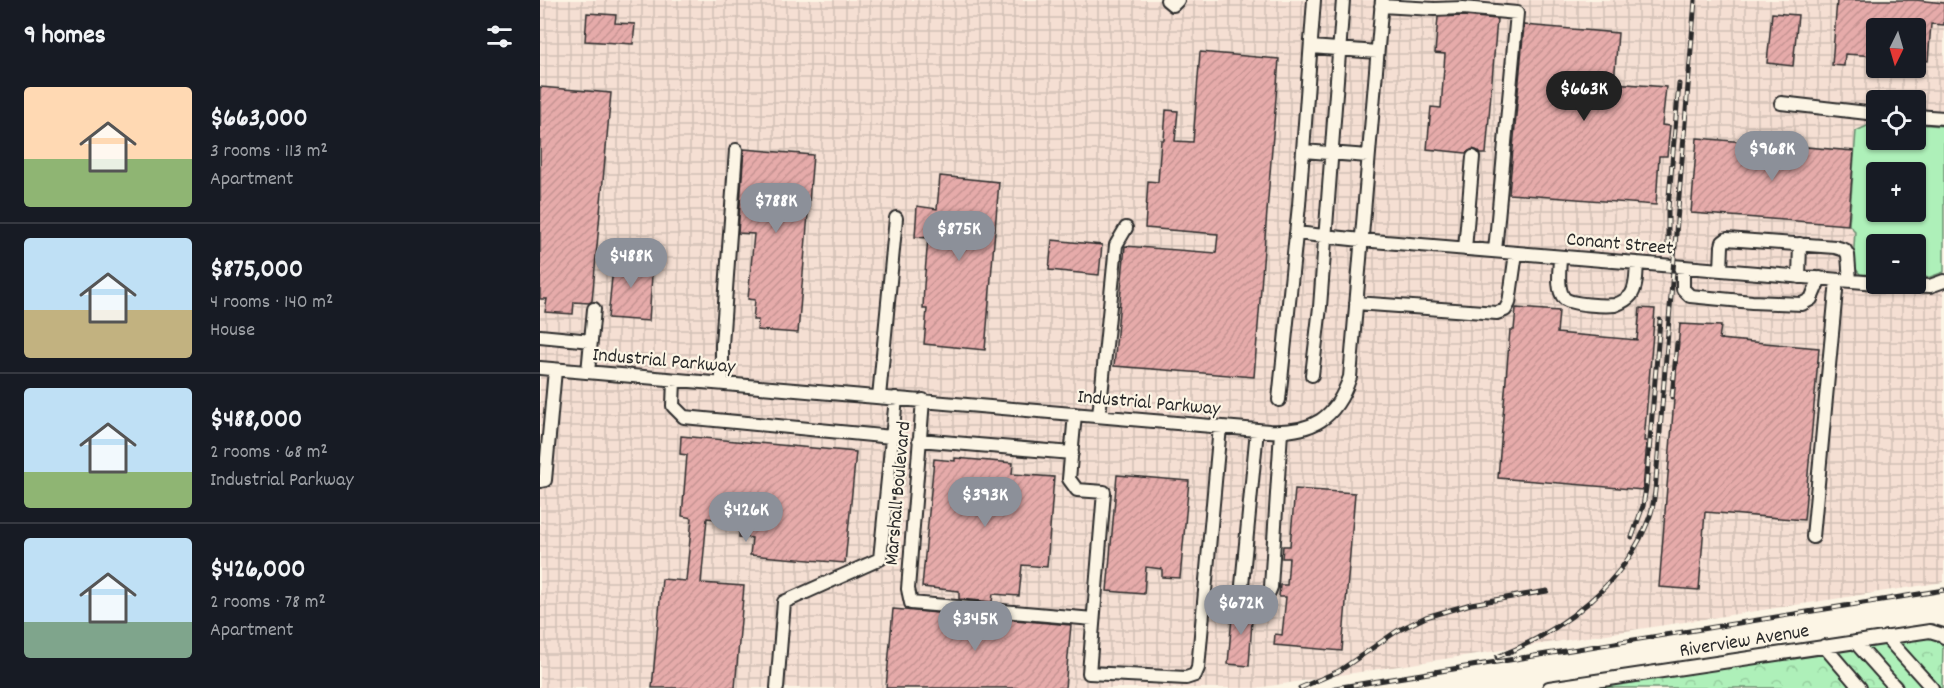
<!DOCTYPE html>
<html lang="en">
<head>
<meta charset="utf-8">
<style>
	body { margin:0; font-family:Dekko,sans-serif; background:#20242c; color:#f1f3f6; height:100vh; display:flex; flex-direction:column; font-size:22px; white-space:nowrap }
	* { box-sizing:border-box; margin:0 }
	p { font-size:20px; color:#9ea1a6 }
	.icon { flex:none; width:33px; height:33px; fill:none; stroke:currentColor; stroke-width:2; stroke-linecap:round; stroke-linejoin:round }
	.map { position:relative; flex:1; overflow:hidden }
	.panel { display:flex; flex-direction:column; background:#171b24; width:540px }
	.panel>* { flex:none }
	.needle { width:39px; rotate:185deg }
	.tools { position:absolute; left:1326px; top:18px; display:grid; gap:12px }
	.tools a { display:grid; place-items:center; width:60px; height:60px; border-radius:6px; background:#171b24; box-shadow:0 2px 4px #0004; font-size:30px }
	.price { position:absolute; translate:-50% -51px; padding:0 14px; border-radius:21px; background:#8c9099; color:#fff; font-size:20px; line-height:39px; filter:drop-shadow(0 2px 3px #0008) }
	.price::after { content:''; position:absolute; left:50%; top:36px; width:18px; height:14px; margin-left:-9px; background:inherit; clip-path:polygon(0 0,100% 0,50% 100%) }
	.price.selected { background:#222; color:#fff }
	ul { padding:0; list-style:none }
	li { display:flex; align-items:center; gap:18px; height:150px; padding:0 24px }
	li+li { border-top:2px solid #363941 }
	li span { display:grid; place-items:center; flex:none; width:168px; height:120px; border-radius:6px; color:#555 }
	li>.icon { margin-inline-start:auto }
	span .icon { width:72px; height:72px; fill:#fffc; stroke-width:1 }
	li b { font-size:26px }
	h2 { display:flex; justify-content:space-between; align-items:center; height:72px; padding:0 24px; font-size:26px }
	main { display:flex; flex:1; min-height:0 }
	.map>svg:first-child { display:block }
	.industrial { fill:url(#industrial-grid); fill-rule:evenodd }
	.grass { fill:#aef0b9; stroke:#6c8e72; stroke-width:1.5; fill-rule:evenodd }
	.forest { fill:url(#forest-crowns); stroke:#6c8e72; stroke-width:1.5 }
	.building { fill:url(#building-hatch); stroke:#2b2b2b; stroke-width:1.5 }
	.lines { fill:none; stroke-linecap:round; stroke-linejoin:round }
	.minor-casing { stroke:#2b2b2b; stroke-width:16 }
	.minor { stroke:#fcf5e5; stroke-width:12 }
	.rail-casing { stroke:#2b2b2b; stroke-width:5 }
	.rail { stroke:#fcf5e5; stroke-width:3; stroke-dasharray:9; stroke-linecap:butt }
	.labels { text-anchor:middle; stroke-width:4.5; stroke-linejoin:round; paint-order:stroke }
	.street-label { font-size:20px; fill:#2b2b2b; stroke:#fcf5e5 }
</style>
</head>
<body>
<main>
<section class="panel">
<h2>9 homes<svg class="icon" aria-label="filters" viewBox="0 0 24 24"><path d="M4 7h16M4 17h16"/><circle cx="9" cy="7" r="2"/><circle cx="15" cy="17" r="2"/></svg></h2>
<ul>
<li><span style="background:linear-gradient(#ffd9b3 60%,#8fb573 0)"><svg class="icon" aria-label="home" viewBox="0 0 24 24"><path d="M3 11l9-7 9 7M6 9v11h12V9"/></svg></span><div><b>$663,000</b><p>3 rooms · 113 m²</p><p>Apartment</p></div></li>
<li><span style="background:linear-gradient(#bfe0f5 60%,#c2b280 0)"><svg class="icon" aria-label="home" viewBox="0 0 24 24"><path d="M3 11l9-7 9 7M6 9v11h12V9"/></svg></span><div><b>$875,000</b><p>4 rooms · 140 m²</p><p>House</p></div></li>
<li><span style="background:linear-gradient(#bfe0f5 70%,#8fb573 0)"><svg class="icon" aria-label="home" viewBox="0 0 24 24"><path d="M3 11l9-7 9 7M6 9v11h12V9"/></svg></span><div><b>$488,000</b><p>2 rooms · 68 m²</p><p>Industrial Parkway</p></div></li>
<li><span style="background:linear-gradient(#bfe0f5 70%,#7fa58c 0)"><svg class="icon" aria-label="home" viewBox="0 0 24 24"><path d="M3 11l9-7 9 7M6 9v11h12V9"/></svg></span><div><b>$426,000</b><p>2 rooms · 78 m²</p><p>Apartment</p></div></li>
</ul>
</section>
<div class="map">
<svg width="1404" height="688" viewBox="0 0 1404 688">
	<defs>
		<pattern id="industrial-grid" width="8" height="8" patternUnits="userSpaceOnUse" patternTransform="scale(1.5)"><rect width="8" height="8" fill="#f5dfd3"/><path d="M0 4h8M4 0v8" fill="none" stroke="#d2c0b5"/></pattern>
		<pattern id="forest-crowns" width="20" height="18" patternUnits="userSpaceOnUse" patternTransform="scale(1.5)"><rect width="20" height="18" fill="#aef0b9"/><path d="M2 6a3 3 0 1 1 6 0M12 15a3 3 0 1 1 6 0" fill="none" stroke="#96ce9f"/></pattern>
		<pattern id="building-hatch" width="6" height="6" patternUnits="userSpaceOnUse" patternTransform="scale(1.5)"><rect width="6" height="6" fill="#e6abaa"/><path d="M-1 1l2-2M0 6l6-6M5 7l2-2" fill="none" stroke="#c59392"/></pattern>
	</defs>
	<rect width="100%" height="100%" fill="#fcf5e5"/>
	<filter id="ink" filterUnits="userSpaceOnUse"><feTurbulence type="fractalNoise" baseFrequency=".0167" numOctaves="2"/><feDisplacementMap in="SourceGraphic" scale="12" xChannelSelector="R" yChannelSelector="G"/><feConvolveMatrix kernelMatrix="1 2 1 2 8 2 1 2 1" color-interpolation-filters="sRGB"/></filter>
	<g filter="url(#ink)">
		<path class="industrial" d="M0,0H1404V582L716,688H0ZM1336,28H1376V68H1336ZM1336,100H1376V140H1336ZM1336,172H1376V212H1336ZM1336,244H1376V284H1336Z"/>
		<path class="grass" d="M1336,122V140H1376V124L1404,126V272L1390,277L1376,278V244H1336V275L1320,274L1313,266L1315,231L1309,225L1316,131ZM1336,172H1376V212H1336Z"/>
		<path class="forest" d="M1388,638L1396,639L1403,646L1402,688H1051Z"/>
		<path class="building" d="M1297,0H1376L1404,3V25L1391,24L1388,61L1376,60V28H1336V56L1305,54L1304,66L1292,65Z
			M47,13L76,15L75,23L95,24L93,44L45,41Z
			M1232,13L1258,15L1253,66L1227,63Z
			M923,16L957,19L946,154H941L938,151L933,149L926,153L887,149L891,107L901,108L905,54L895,53L898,17Z
			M984,25L1078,33L1074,83L1126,87L1122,125L1130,126L1127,156H1119L1116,205L969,194Z
			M660,52L739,59L714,377L574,366L585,246L676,253L678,234L605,228L608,181L618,182L621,140H624L626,110L638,111L635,141L653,142Z
			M0,87L71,93L52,301L49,303L34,302L33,314L5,312L7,299H0Z
			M1157,138L1314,151L1308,225L1151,213Z
			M204,149L273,155L258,333L217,330L218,320H213L215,300L208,299L214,234L198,233Z
			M400,176L459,182L445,350L384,344L387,309H383L384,285L388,238L375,237L377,206L397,209Z
			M512,240L562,245L559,275L509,270Z
			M74,257L113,260L109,321L68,318Z
			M976,308L1019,311L1017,333L1097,340L1100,308L1115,309L1104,441H1107L1103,490L958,478L970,330H974Z
			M1140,324L1181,326L1179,339L1279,348L1264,520L1165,512L1159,590L1119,587Z
			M141,436L316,452L305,563L210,555L212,538L199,537L200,522L167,518L161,583L204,586L195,688H112L122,579L146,581L152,518L142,516L147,455L140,454Z
			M415,458L473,463L472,474L514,477L507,567L482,565L479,596L453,594L452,602L419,599V591L382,587L394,459L415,461Z
			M577,475L649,481L640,578L622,577V569L606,567L604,594L567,591Z
			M755,489L815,493L802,651L734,645L735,634L742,635L746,597H739L740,585H747L749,558H742L743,546H750Z
			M693,605L713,606L709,666L688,664Z
			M353,609L531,625L525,688H346Z"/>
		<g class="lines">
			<defs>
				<path id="minor" d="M627,0L633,5L638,0
					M841,6L894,9L923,8L977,13L955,251
					M771,47L837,52
					M1241,103L1336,114
					M1376,116L1404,118
					M763,151L828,156
					M756,233L821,240L1336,283
					M925,249L933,157
					M1020,257C1020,268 1016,289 1024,298C1030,305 1066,306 1075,305C1080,303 1087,300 1091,295C1097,287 1096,273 1097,263
					M1143,267V289L1150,296L1212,302L1262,304L1271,299L1280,278
					M1181,270L1182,246L1183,242L1187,239L1295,247L1305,250L1308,255L1310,281
					M1259,277L1260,244
					M1340,284L1390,286L1404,281
					M816,303L957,313L965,310L969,303L976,253
					M0,336L51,341
					M0,368L729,431C772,433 796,419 810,377L842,0
					M48,372L54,309
					M772,375L780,307L803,0
					M134,380L133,406L144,417L352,437
					M182,384V345L196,150
					M339,397L356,218
					M383,400L368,589L371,603L553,619
					M739,400L759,205L774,0
					M535,414L529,479L537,490L564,492L549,673L646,678L655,675L658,668L680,427
					M559,416L576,245L586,228
					M717,430L702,585L707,593L720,596L729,592L731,587L741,432
					M379,440L532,453
					M0,481L5,480L15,370
					M1273,537L1297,280
					M1346,637L1392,688
					M1315,642L1356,688
					M1284,646L1320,688
					M237,688L244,602L340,559L356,398
					M1009,688L1390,631L1403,635L1404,637"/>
			</defs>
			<use href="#minor" class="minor-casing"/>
			<use href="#minor" class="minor"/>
			<defs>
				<path id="rail" d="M1128,246V208L1139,84
					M1132,397L1137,343
					M1092,537L1103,506L1106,488L1120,320
					M957,657C1022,632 1086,583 1110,516C1114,505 1115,492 1116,480L1155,0
					M760,688L799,671L857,631L886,617L931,604L1007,591
					M795,688L1404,590"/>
			</defs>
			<use href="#rail" class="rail-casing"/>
			<use href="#rail" class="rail"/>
		</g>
	</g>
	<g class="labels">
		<g class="street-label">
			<text transform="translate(1080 242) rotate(5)" y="7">Conant Street</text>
			<text transform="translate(124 359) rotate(5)" y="7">Industrial Parkway</text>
			<text transform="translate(609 401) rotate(5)" y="7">Industrial Parkway</text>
			<text transform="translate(356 493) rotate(-85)" y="7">Marshall Boulevard</text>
			<text transform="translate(1204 639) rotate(-9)" y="7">Riverview Avenue</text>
		</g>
	</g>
</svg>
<div class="tools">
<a><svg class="needle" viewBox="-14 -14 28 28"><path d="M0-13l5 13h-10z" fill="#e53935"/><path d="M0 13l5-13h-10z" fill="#9ea1a6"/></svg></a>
<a><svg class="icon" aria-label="locate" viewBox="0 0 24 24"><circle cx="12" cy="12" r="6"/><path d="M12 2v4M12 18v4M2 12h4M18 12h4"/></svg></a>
<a>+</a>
<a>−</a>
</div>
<b class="price selected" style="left:1044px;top:122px">$663K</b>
<b class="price" style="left:1232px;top:182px">$968K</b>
<b class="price" style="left:236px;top:234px">$788K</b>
<b class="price" style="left:419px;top:262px">$875K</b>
<b class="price" style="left:91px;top:289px">$488K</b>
<b class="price" style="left:445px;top:528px">$393K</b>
<b class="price" style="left:206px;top:543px">$426K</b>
<b class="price" style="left:701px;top:636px">$672K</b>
<b class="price" style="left:435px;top:652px">$345K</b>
</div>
</main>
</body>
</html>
